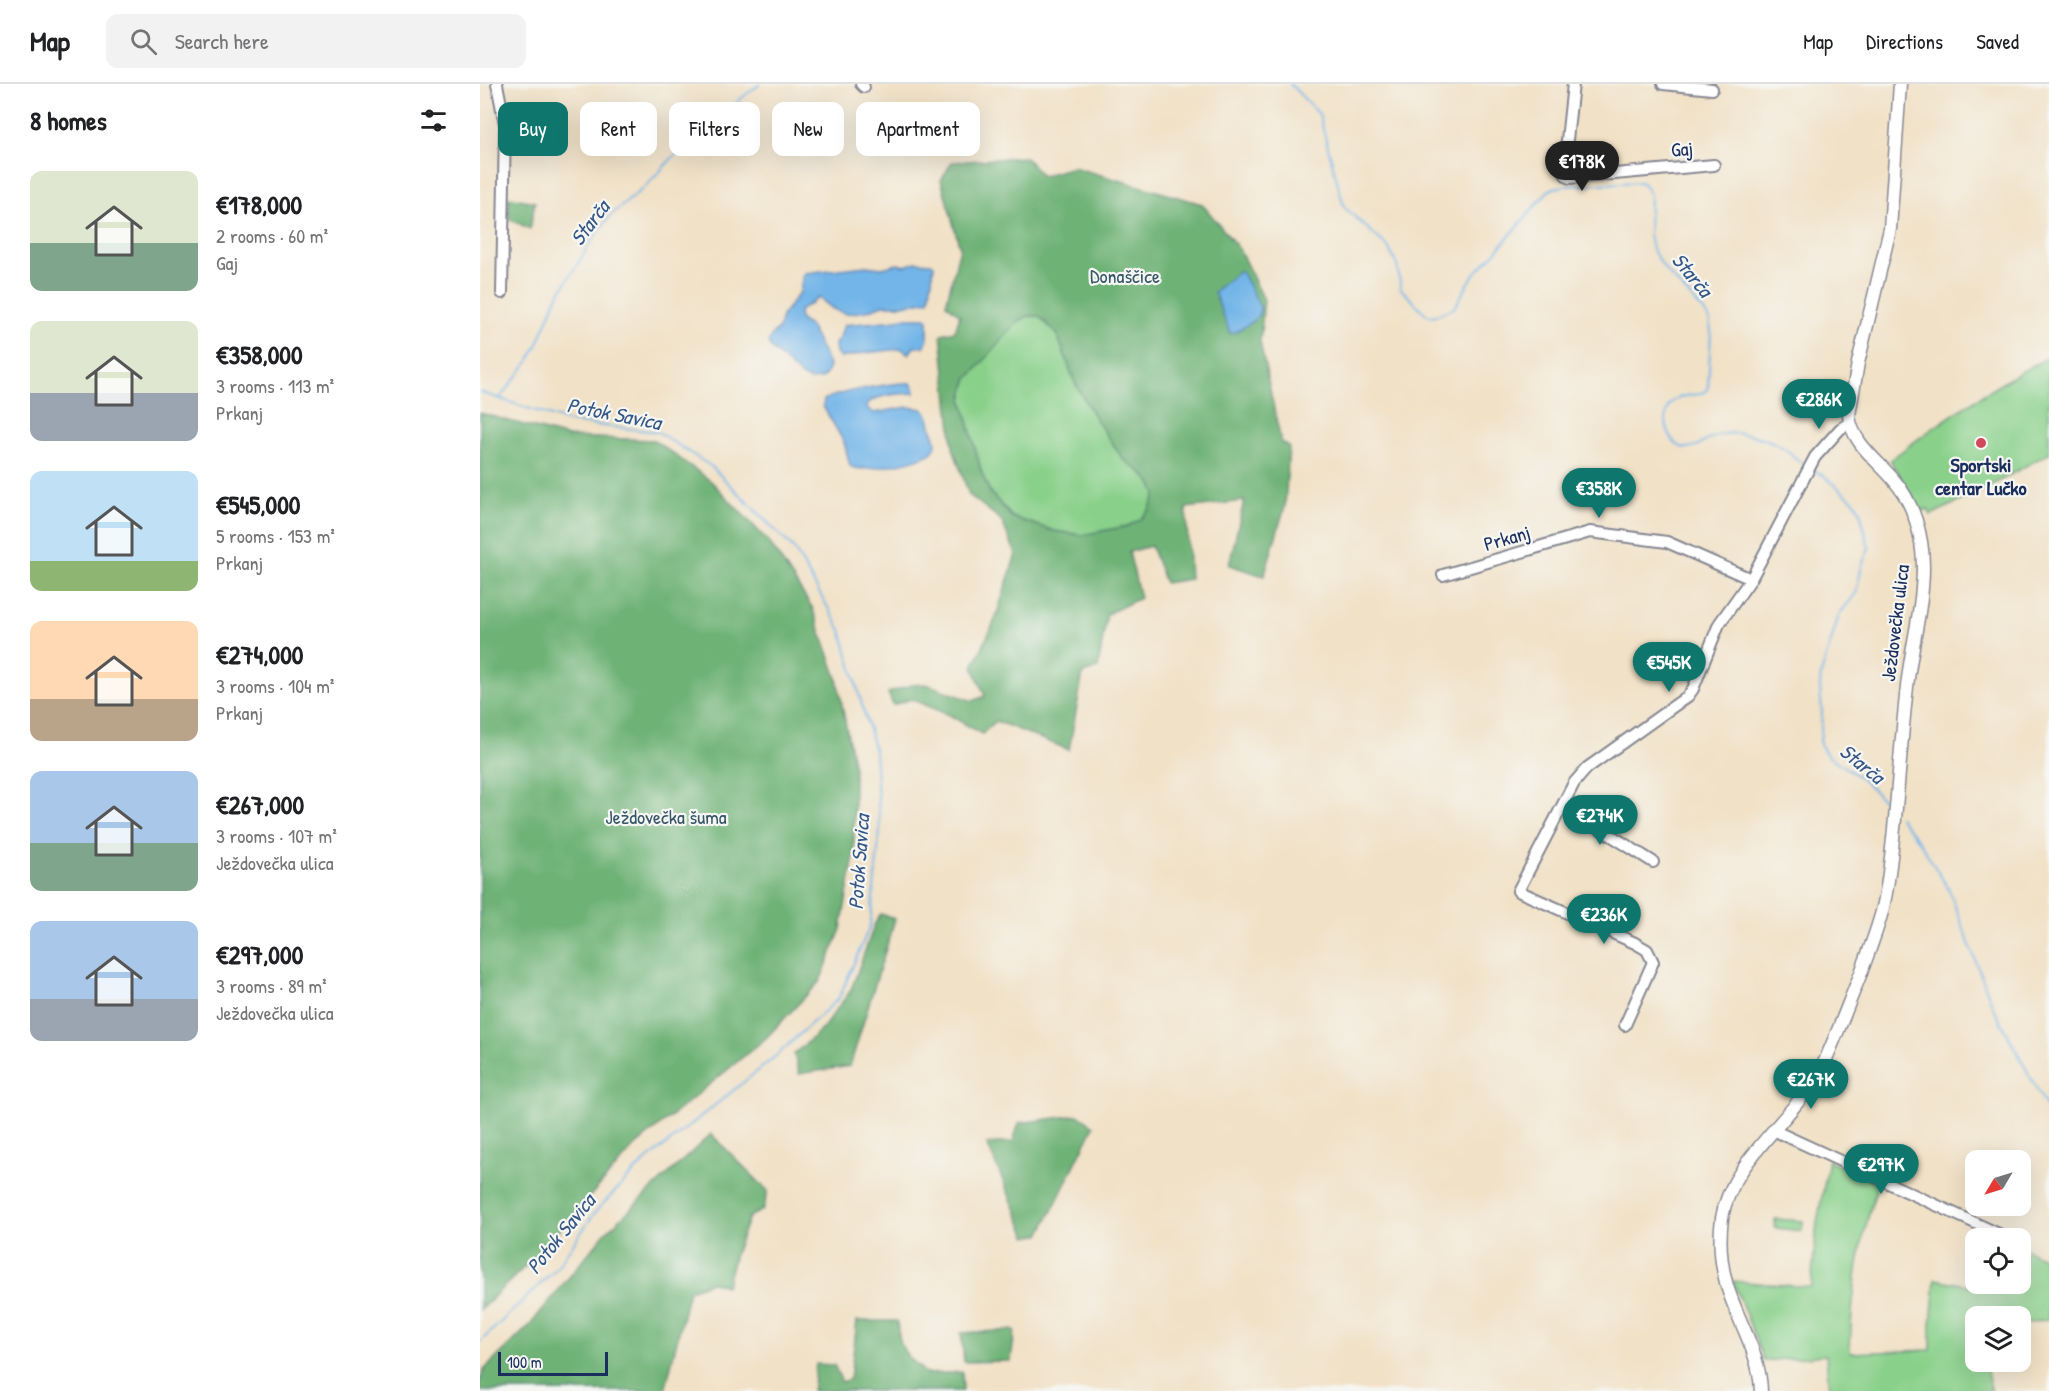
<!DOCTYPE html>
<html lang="en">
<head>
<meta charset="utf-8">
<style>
	body { margin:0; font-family:"Patrick Hand",sans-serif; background:#f2f2f2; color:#202124; height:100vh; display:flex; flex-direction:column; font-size:22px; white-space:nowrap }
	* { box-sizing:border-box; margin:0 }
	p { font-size:20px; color:#757577 }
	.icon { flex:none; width:33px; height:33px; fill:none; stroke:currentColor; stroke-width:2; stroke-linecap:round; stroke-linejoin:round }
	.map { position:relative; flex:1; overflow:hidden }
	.side { display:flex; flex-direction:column; background:#fff; width:480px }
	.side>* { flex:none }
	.banner { position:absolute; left:18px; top:18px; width:570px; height:54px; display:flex; gap:12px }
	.needle { width:39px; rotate:232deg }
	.buttons { position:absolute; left:1485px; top:1066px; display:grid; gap:12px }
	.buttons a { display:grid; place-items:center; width:66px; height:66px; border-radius:12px; background:#fff; box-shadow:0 6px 24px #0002; font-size:30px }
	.scale { position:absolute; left:18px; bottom:15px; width:110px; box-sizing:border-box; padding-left:6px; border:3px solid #1b2f5e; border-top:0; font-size:16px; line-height:21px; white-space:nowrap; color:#1b2f5e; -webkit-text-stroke:4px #f6f6f2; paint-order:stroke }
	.price { position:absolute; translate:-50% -51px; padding:0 14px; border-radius:21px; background:#0f766e; color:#fff; font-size:20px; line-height:39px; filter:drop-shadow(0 2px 3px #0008) }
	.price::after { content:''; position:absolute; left:50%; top:36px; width:18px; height:14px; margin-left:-9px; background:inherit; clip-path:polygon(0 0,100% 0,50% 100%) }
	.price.current { background:#222; color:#fff }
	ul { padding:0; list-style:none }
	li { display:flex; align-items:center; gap:18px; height:150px; padding:0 30px }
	li span { display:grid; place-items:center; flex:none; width:168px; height:120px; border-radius:12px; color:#555 }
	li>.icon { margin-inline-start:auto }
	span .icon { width:72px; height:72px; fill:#fffc; stroke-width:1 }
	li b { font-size:26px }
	h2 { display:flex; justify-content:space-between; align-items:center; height:72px; padding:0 30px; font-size:26px }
	.tag { padding:0 21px; border-radius:12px; background:#fff; box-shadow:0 6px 24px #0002; font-size:21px; line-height:54px }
	.tag.current { background:#0f766e; color:#fff }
	header { display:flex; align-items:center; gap:36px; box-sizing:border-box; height:84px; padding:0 30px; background:#fff; border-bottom:2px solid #e0e0e0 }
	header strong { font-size:28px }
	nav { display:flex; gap:33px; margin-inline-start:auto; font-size:21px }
	.search { width:420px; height:54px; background:#f2f2f2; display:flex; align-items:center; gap:15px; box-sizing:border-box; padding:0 21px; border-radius:12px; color:#757577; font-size:22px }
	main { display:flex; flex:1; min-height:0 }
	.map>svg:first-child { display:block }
	.green { fill:#89d08a; stroke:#528074; stroke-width:1.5 }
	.forest { fill:#6eb276; stroke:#44706a; stroke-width:1.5; fill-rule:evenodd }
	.water { fill:#73b5e8; stroke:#4772a3; stroke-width:1.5 }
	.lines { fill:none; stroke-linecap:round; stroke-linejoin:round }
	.stream { stroke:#73b5e8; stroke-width:2 }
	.minor-casing { stroke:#868892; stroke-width:14 }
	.major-casing { stroke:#868892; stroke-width:15 }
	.minor { stroke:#fff; stroke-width:10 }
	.major { stroke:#fff; stroke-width:12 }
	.poi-dot { fill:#d1495b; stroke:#f6f6f2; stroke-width:2 }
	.labels { text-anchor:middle; stroke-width:4.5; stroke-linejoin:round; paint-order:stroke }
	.street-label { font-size:20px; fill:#1b2f5e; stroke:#f6f6f2 }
	.park-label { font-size:20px; fill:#365769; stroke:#f6f6f2 }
	.poi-label { font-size:20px; font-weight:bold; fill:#1b2f5e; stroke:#f6f6f2 }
	.water-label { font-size:21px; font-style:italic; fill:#355787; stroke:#f6f6f2 }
</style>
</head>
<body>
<header>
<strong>Map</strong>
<div class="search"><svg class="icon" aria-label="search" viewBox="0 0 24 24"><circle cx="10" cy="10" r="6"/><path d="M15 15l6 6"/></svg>Search here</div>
<nav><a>Map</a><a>Directions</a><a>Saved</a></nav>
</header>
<main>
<section class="side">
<h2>8 homes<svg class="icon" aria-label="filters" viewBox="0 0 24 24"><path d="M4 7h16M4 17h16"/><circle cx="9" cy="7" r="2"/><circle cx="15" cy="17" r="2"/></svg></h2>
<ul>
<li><span style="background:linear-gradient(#dfe7d0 60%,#7fa58c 0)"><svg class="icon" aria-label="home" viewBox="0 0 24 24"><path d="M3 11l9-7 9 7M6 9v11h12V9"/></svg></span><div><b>€178,000</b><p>2 rooms · 60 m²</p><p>Gaj</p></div></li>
<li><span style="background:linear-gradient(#dfe7d0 60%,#9aa5b1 0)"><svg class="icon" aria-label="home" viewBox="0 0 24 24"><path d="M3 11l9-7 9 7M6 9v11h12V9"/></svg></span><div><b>€358,000</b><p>3 rooms · 113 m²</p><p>Prkanj</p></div></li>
<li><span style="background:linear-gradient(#bfe0f5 75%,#8fb573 0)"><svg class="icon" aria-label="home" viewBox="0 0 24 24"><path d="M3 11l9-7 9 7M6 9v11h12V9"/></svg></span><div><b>€545,000</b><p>5 rooms · 153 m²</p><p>Prkanj</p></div></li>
<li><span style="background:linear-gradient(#ffd9b3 65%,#b9a48a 0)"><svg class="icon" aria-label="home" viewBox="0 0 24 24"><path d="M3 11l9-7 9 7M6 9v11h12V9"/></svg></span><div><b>€274,000</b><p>3 rooms · 104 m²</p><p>Prkanj</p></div></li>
<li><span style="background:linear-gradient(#a9c7e8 60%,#7fa58c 0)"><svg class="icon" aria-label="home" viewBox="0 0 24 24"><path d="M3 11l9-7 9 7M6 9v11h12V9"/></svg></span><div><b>€267,000</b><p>3 rooms · 107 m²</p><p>Ježdovečka ulica</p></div></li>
<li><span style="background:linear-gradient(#a9c7e8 65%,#9aa5b1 0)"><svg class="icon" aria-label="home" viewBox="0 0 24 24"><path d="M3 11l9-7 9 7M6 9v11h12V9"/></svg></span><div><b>€297,000</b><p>3 rooms · 89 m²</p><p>Ježdovečka ulica</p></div></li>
</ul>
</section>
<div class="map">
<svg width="1569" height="1307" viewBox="0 0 1569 1307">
	<rect width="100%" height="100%" fill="#f6f6f2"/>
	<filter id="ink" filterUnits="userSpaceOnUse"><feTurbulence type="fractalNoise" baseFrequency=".0167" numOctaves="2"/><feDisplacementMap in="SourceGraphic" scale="12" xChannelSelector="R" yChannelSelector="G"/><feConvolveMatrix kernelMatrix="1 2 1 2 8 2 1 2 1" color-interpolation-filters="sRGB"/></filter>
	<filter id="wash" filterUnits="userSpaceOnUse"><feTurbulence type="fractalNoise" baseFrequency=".008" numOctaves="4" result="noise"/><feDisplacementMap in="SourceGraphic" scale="24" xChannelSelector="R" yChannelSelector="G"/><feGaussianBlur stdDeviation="1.35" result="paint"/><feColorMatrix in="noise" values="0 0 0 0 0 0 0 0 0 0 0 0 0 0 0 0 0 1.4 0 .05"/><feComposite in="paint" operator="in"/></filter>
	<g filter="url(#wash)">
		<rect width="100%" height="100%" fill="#f1e1c6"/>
		<path class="green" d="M548,232H559L577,250L595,299L617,337L643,375L662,389L671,399L676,410L669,426L660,436L648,442L602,451L574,447L532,433L510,408L502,390L482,315L487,296L537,238Z
			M1569,273V369L1505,405L1451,431L1448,425L1441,427L1410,376C1460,338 1513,301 1569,273Z
			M1349,1076L1398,1100C1379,1156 1371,1211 1370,1269L1451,1266V1241L1455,1195L1517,1207L1519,1200H1540L1541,1163L1569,1177L1568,1235L1541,1241L1540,1233H1496V1278H1505L1511,1307H1349L1346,1271L1284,1277L1253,1197L1331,1203L1337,1138Z
			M1295,1135L1323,1137L1322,1147L1295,1144Z"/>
		<path class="forest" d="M545,73L562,92L593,83L722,120L759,165L784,216L780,258L801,358L809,363L805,422L784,492L749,481L764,417L706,424L710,495L685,499L671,462L649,468L660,514L627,530L618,584L603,589L589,666L516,637L502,650L471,632L431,615L413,621L408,609L431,601L446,600L493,617L505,612L493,583L515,536L536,470L521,436L489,411L473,364L461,250L475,247L480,231L466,220L480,164L461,96L472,78ZM548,232H559L577,250L595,299L617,337L643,375L662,389L671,399L676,410L669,426L660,436L648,442L602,451L574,447L532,433L510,408L502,390L482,315L487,296L537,238Z
			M29,113L55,118L50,145L29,135Z
			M0,329L88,353L174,356L231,397L289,458L332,523L357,594L374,684V772L361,845L340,897L286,954L155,1062L61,1167L0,1226Z
			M401,830L415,835L370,982L319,990L314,970L343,944L371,906L395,839Z
			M598,1031L614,1042L560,1151L547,1152L507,1060L533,1058L539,1039Z
			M231,1050L288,1107L283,1126L269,1133L255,1170L246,1202L232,1198L209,1206L185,1307H0V1297L4,1286L50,1241L125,1149Z
			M377,1237H417C419,1265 425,1272 447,1290L482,1288L483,1307H332L336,1280L354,1281L362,1298L370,1295Z
			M535,1246L531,1277L484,1278L481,1249Z"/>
		<path class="water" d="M436,178L451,179L454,181L449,216L422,221H404L386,227L365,230L353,225L339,214L320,226L319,230L321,237L330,242L349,281L347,289L341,295L329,296L321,292L291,264L288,259L292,251L299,244L302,232L320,208L323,191L325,189L386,182L402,184L418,180L425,182Z
			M759,187H761L780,223C781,237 764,242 754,249H750L734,208Z
			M423,234H445L448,236V254L444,263H434L429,270L422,265L384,269L361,274L356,269L355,260L360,253L364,241L417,236Z
			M431,299L435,307V309C420,310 400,310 388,319L387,324L394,329L428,323L443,325C449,330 450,337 452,346C455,353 459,361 452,368C443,377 380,390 370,382L364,358L343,322L344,316C357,308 414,298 431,299Z"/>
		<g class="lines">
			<path class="stream" d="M810,0L839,30L864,123L908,163L917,181L921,205L948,232L957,231L974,224L994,190L1015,169L1068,107L1074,104L1085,102L1160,98L1164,100L1170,111L1169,151L1172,165L1186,187L1223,226L1229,235L1231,247L1228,305C1218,315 1200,308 1191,319C1181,330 1187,358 1201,363C1216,368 1230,351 1244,350C1264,347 1293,355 1309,368C1315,373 1319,378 1326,382
				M0,308L89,338L178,348L232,383L314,465L361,546L395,667L400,747L390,842L359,914L296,972L162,1080L116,1127L75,1186L0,1258
				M19,315L48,278L57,262L77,213L116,150L130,132L166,102L193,73L214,57L264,12L280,0
				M1331,385L1343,391L1375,418L1380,427L1389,464L1382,481L1376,509L1359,531L1341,590L1340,603L1342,629L1340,660L1347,671L1381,694L1411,724
				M1419,733L1441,760L1469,806L1513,923L1569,1028"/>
		</g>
	</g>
	<g filter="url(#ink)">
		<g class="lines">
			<defs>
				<path id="minor" d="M17,0L25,41L22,209
					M381,0L384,3
					M1093,0L1084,84L1086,91L1090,94L1234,81
					M1183,0L1232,5
					M963,491L1110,448L1187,458L1271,495
					M1083,721L1173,778
					M1145,941L1173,878L1167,866L1155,859L1038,807L1094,699L1107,684L1208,612L1213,605L1239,540L1271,495L1335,373L1360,345L1369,339
					M1295,1047L1519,1150"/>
				<path id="major" d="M1281,1307C1280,1269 1258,1238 1247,1202C1241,1181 1239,1156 1242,1134C1251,1074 1319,1032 1345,977C1358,948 1369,918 1381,889C1389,866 1399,843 1404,819C1410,791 1412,763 1415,735C1419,691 1422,647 1427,603C1431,563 1443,524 1443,483C1443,452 1434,419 1413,395C1397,376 1371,358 1369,331L1378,279L1410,145L1420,0"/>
			</defs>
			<use href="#minor" class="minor-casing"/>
			<use href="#major" class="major-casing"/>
			<use href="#minor" class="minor"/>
			<use href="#major" class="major"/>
		</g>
	</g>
	<circle class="poi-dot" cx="1501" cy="359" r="6"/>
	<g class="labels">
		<g class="street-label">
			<text transform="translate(1202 65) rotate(-4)" y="7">Gaj</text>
			<text transform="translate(1027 454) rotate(-16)" y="7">Prkanj</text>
			<text transform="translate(1415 539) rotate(-83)" y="7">Ježdovečka ulica</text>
		</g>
		<g class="park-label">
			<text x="645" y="199">Donaščice</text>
			<text x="186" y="740">Ježdovečka šuma</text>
		</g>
		<g class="poi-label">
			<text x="1501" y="388">Sportski<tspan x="1501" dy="23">centar Lučko</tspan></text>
		</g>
		<g class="water-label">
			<text transform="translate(110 139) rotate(-53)" y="7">Starča</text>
			<text transform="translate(1212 191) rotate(50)" y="7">Starča</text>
			<text transform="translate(134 330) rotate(11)" y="7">Potok Savica</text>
			<text transform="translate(1382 680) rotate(39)" y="7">Starča</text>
			<text transform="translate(379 778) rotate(-86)" y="7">Potok Savica</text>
			<text transform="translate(81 1150) rotate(-51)" y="7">Potok Savica</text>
		</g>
	</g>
</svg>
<div class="buttons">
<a><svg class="needle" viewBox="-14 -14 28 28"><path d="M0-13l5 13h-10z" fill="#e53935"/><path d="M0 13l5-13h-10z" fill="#757577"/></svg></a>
<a><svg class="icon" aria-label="locate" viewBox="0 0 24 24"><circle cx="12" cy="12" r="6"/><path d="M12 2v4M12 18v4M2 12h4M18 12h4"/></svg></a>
<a><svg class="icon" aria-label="layers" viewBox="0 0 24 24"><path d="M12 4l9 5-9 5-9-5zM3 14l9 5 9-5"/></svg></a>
</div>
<div class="scale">100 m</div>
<b class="price current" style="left:1102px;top:108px">€178K</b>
<b class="price" style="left:1339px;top:346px">€286K</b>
<b class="price" style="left:1119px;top:435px">€358K</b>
<b class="price" style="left:1189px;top:609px">€545K</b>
<b class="price" style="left:1120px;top:762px">€274K</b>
<b class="price" style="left:1124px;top:861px">€236K</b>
<b class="price" style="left:1331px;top:1026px">€267K</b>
<b class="price" style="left:1401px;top:1111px">€297K</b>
<div class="banner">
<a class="tag current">Buy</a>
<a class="tag">Rent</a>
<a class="tag">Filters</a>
<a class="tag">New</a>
<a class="tag">Apartment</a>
</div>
</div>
</main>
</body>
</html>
